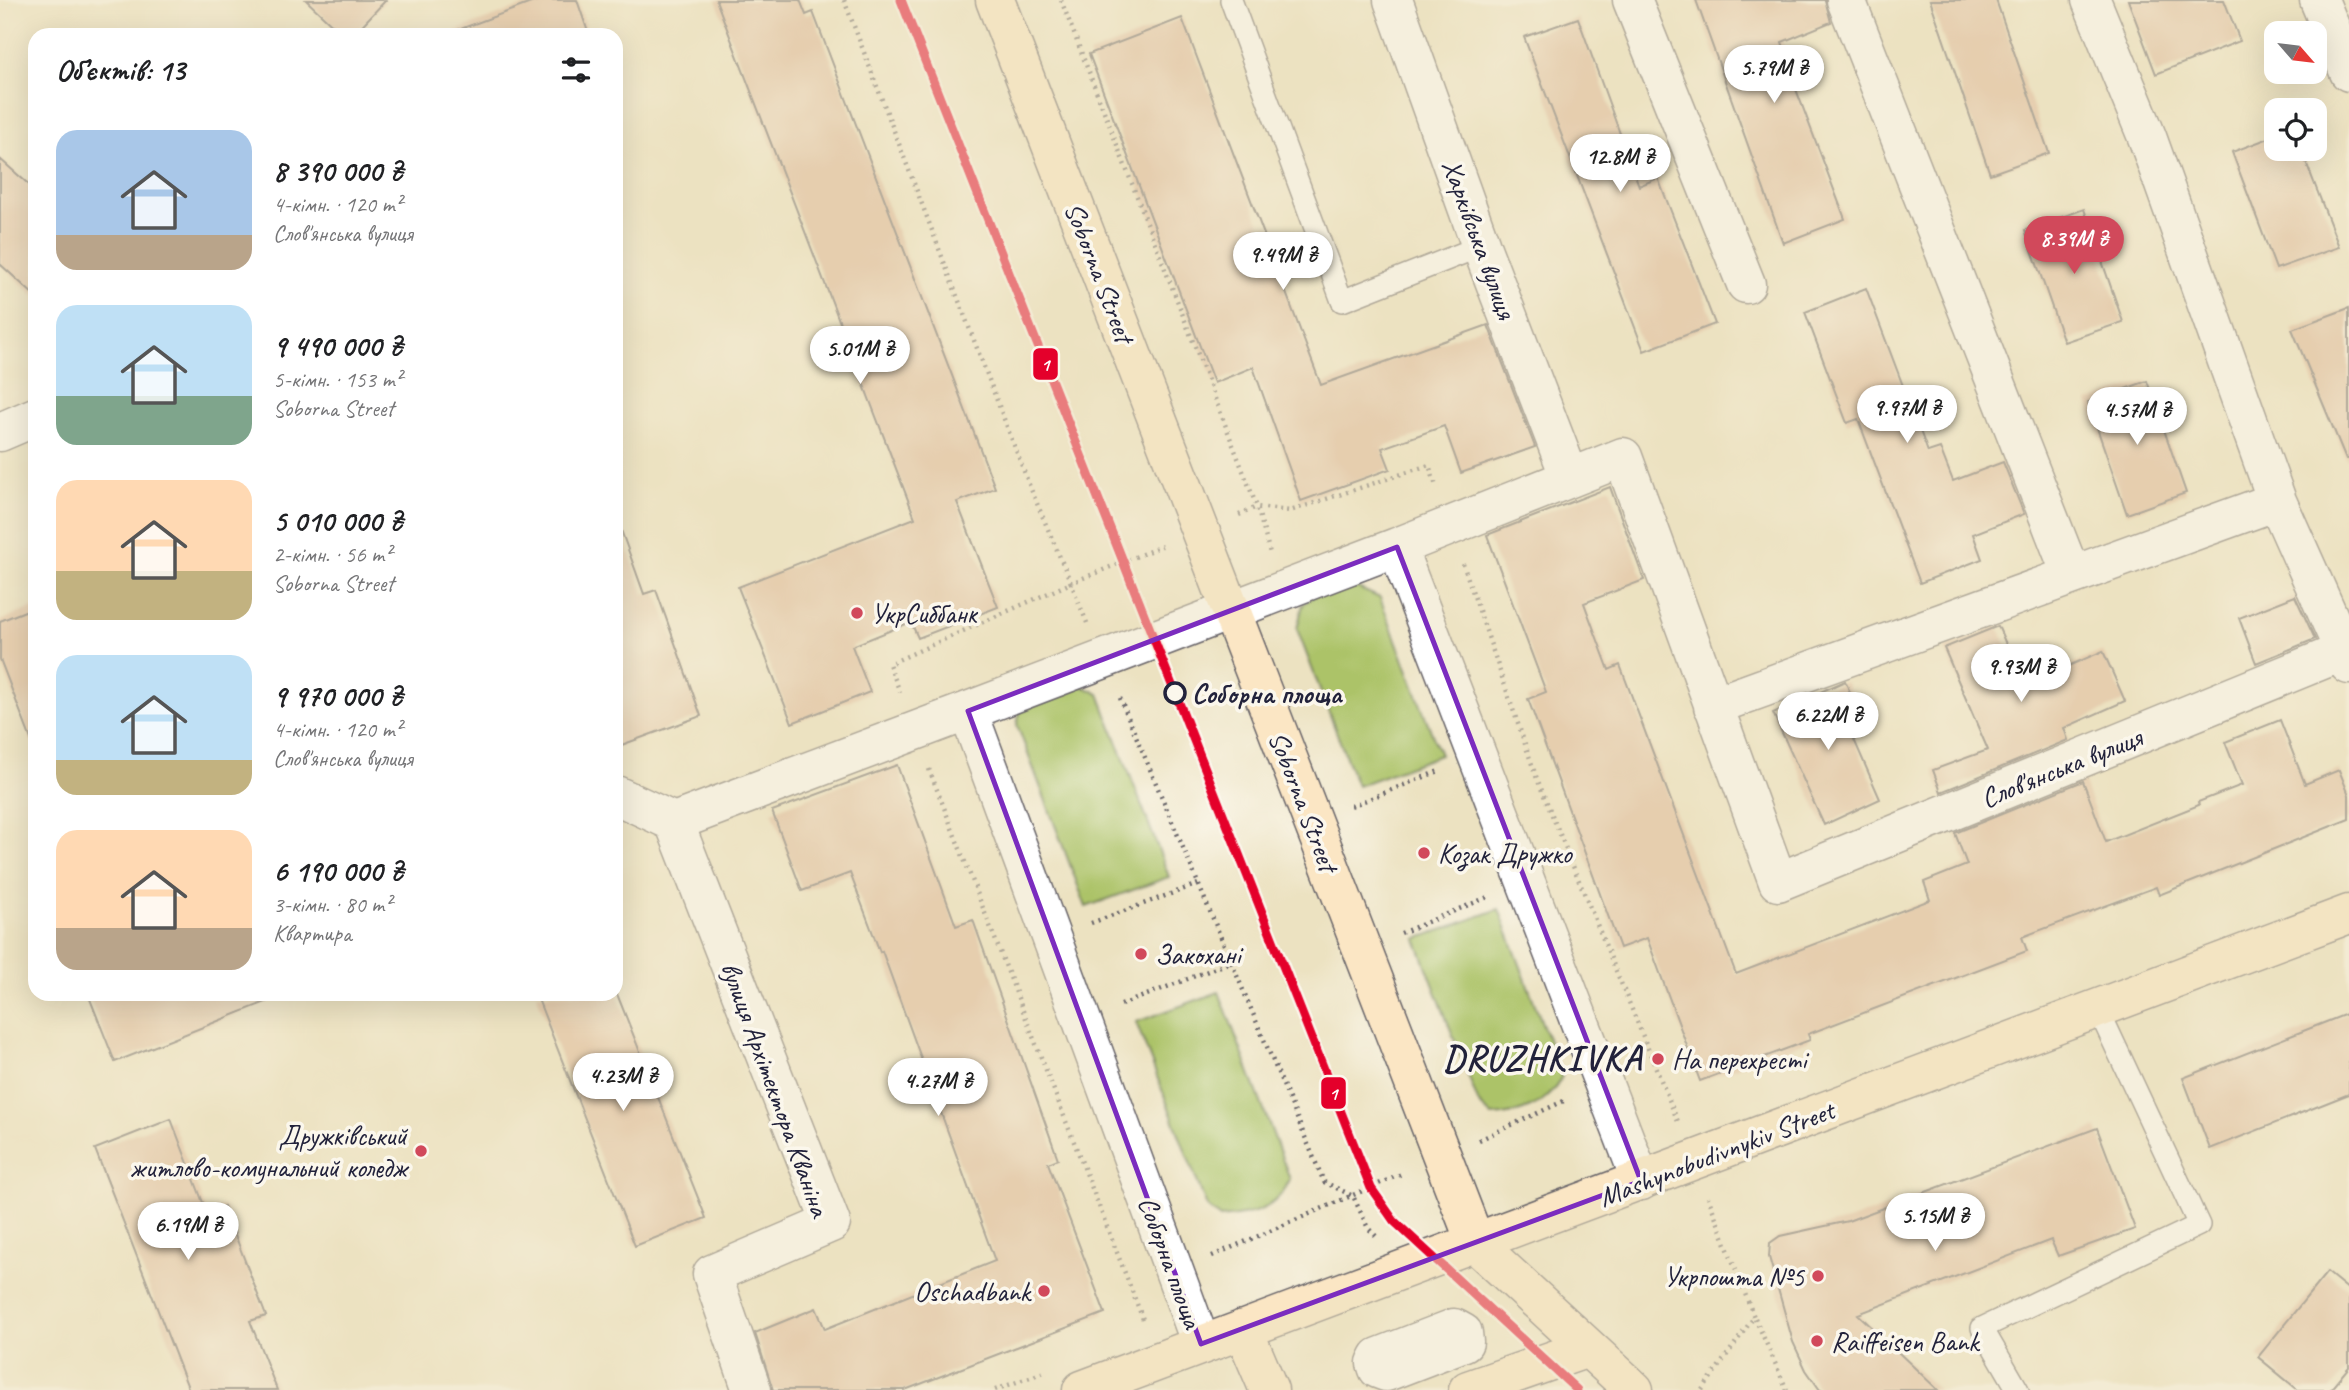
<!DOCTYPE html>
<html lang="uk">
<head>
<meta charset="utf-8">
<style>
	body { margin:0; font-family:Caveat,sans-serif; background:#f6f6f6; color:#202124; height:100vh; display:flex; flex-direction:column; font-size:26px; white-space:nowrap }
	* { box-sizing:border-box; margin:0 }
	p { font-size:23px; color:#757577 }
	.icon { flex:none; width:38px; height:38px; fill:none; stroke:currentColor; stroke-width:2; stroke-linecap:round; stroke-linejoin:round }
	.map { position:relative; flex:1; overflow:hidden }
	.side { position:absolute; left:28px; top:28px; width:595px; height:973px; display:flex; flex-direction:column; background:#fff; border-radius:21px; box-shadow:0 7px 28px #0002 }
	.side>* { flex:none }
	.needle { width:46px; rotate:118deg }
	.tools { position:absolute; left:2264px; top:21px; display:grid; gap:14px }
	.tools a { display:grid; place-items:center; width:63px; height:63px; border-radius:14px; background:#fff; box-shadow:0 7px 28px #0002; font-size:35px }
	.price { position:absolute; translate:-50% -60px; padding:0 16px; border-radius:24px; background:#fff; color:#222; font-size:23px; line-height:46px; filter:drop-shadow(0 2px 4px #0008) }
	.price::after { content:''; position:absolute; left:50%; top:42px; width:21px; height:16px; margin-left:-10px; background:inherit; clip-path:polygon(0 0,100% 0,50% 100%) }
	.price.selected { background:#d1495b; color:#fff }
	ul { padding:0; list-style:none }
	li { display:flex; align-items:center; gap:21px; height:175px; padding:0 28px }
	li span { display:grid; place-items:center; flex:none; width:196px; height:140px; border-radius:21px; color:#555 }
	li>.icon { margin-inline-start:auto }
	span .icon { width:84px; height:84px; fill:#fffc; stroke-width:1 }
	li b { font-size:30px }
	h2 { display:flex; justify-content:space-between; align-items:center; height:84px; padding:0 28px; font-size:30px }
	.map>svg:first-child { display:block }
	.green { fill:#acc367; stroke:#677251; stroke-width:2 }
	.building { fill:#ddb598 }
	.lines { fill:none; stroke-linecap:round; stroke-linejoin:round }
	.lane-casing { stroke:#69656a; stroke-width:24 }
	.street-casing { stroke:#69656a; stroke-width:41 }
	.secondary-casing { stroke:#69656a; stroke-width:41 }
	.path { stroke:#69656a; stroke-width:4.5; stroke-dasharray:2 5; stroke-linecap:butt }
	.lane { stroke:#fff; stroke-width:21 }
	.street { stroke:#fff; stroke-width:38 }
	.secondary { stroke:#fbe6c4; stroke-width:38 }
	.tram-1-casing { stroke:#fbf7ec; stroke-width:14 }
	.tram-1 { stroke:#e4002b; stroke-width:9 }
	.marked { fill:none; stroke:#7b2cbf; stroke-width:5; stroke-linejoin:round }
	.poi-dot { fill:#d1495b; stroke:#fbf7ec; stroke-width:2.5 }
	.stop-dot { fill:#fbf7ec; stroke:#22223b; stroke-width:3.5 }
	.labels { text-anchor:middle; stroke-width:7; stroke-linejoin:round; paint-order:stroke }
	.street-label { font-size:28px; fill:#22223b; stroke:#fbf7ec }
	.poi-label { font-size:28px; fill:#22223b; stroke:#fbf7ec; text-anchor:start }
	.stop-label { font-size:28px; font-weight:bold; fill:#22223b; stroke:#fbf7ec; text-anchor:start }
	.district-label { font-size:35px; font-weight:bold; letter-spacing:2px; fill:#22223b; stroke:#fbf7ec }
	.line-badge { stroke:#fbf7ec; stroke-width:2.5 }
	.badge-label { font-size:19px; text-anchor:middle; font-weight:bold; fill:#fff }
</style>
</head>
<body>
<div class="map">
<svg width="2349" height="1390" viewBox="0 0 2349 1390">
	<rect width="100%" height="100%" fill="#fbf7ec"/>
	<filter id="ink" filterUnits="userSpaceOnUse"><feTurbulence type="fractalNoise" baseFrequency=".0143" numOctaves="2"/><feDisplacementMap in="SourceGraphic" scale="14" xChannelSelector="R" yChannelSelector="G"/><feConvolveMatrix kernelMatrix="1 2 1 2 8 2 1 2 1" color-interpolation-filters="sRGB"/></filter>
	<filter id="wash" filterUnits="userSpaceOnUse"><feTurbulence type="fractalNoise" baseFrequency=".00686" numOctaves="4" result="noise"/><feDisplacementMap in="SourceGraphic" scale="28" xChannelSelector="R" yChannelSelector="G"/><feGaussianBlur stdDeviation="1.57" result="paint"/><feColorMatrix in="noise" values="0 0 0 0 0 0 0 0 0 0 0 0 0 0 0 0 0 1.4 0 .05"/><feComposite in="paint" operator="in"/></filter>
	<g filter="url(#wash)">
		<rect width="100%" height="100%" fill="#ece2c1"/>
		<path class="green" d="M1330,585L1358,588L1380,598L1440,755L1357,786L1297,629L1303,604Z
			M1077,683L1099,694L1169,877L1086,907L1017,725L1022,700Z
			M1499,909L1562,1076C1550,1103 1520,1115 1492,1116L1479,1104L1416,939Z
			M1219,992L1290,1179C1276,1211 1251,1215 1220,1218L1207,1207L1136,1022Z"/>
		<g id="blocks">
			<path class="building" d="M306,0H386L353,35H343Z
				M539,0H577L589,35H455V31Z
				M716,0H800L806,15L813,12L995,488L957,502L998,607L918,638L911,622L852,646L870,692L792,723L738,587L915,518Z
				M1696,0H1825L1831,22L1782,42L1791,67L1788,68L1845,219L1783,243Z
				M1930,0H1996L2049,153L1990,174Z
				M2128,0H2224L2240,41L2156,74Z
				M1182,18L1321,385L1488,325L1535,447L1461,473L1444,426L1382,448L1390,469L1301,501L1253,367L1214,383L1089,54Z
				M1578,18L1639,186L1658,178L1715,324L1644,351L1524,37Z
				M2277,135V149H2301L2339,247L2276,269L2232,152Z
				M0,159L35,190V296L0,264Z
				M2084,209L2123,322L2064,342L2025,230Z
				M1866,288L1928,452L1940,448L1953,481L2003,462L2024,514L1973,534L1982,559L1920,583L1858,419L1847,423L1805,312Z
				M2349,308V459H2346L2292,329Z
				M2147,381L2186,493L2127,514L2088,402Z
				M1610,487L1644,580L1584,603L1609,670L1620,665L1736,974L1930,900L1924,882L1967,865L1955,833L2083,781L2106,842L2199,805L2198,802L2242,785L2225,742L2280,720L2305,784L2339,770L2349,795V819L2159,895L2156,887L2022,937L2027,951L1808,1034L1810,1040L1700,1081L1647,938L1620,948L1528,699L1546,692L1487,535Z
				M621,530L644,594L656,590L701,716L616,747V531Z
				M2295,596L2315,639L2256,663L2239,618Z
				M35,607V742H32L0,659V621Z
				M1998,626L2024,685L2103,651L2125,701L2064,728L2068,740L1941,792L1933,770L1988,750L1944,648Z
				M1845,681L1859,712L1845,719L1880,799L1824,825L1773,713Z
				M897,765L956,926L973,920L1058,1159L1048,1163L1105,1313L905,1390H773L755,1333L816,1308L825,1329L995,1261L882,951L880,952L850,873L802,891L772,811Z
				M88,994H280L281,996L115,1062Z
				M536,994H617L706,1218L635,1246Z
				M2349,1013V1094L2210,1149L2183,1078Z
				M171,1119L207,1213L224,1206L266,1316L250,1321L277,1390H189L95,1149Z
				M2097,1128L2135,1229L2058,1256L2051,1240L1858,1314L1938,1390H1820L1806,1370L1793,1342L1769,1257L1770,1243L1780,1236L1848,1221Z
				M2327,1272L2349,1290V1367L2330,1390H2298L2258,1357Z"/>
		</g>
	</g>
	<g filter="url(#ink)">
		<use href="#blocks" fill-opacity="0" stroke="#69656a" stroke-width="2"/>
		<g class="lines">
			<defs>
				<path id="lane" d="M1231,0L1342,301L1481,246
					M2018,1390L1982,1328L2199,1225L2098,1009"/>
				<path id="street" d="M1393,0L1481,246L1570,478
					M1632,0L1746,284
					M1846,0L2071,574
					M2091,0L2147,137L2277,501
					M2319,0L2349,72
					M0,432L35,417
					M1397,547L1623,457L1778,882L2344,651L2349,665
					M1713,706L2277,501L2344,651
					M616,795L674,822L831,1223L712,1274L752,1390
					M674,822L968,711
					M1454,1328L1463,1333L1464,1342L1386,1372L1378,1369L1376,1363L1379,1357Z
					M1201,1344L968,711L1397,547L1641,1181"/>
				<path id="secondary" d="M995,0L1476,1244L1634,1390
					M1243,1329L1269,1390
					M1082,1390L2349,914
					M1468,1390L1588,1348"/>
			</defs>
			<use href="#lane" class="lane-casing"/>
			<use href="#street" class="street-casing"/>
			<use href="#secondary" class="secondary-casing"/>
			<path class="path" d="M844,0L1030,487L1071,583L889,664L900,692
				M1061,0L1257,507L1270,553
				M1239,515L1257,507L1290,511L1429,465L1436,486
				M1463,564L1536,776L1679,1124
				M1087,623L1071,583L1162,546
				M1120,698L1324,1182L1353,1196L1368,1228L1376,1236
				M929,769L1144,1322
				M1351,806L1439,771
				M1091,923L1198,884
				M1401,933L1488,897
				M1121,1005L1231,962
				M1479,1140L1566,1100
				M1212,1256L1404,1173
				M1755,1318L1787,1390
				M995,1390L1044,1372
				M1702,1390L1754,1317L1708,1197"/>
			<use href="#lane" class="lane"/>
			<use href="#street" class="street"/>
			<use href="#secondary" class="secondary"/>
			<defs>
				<path id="tram-1" d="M901,0L1371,1188L1394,1221L1577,1390"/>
			</defs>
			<use href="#tram-1" class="tram-1-casing"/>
			<use href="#tram-1" class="tram-1"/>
		</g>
	</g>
	<path d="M0 0H2349V1390H0ZM1397,547L1641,1181L1201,1344L968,711Z" fill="#ece2c1" fill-opacity=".55" fill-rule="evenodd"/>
	<path class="marked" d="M1397,547L1641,1181L1201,1344L968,711Z"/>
	<g class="poi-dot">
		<circle cx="857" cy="613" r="7"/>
		<circle cx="1424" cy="853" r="7"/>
		<circle cx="1141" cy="954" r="7"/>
		<circle cx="1658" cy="1059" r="7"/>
		<circle cx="421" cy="1151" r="7"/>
		<circle cx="1818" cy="1276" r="7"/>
		<circle cx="1044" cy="1291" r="7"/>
		<circle cx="1817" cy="1341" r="7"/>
	</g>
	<circle class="stop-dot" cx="1175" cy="693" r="10"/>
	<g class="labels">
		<g class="street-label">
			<text transform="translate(1480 239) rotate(70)" y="10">Харківська вулиця</text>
			<text transform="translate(1100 272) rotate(69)" y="10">Soborna Street</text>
			<text transform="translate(2061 767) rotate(-22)" y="10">Слов'янська вулиця</text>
			<text transform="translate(1304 801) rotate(69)" y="10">Soborna Street</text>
			<text transform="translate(776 1089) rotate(70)" y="10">вулиця Архітектора Кваніна</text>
			<text transform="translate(1716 1153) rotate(-21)" y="10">Mashynobudivnykiv Street</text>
			<text transform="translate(1171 1262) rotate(70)" y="10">Соборна площа</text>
		</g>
		<g class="poi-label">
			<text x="871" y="623">УкрСиббанк</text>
			<text x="1438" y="863">Козак Дружко</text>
			<text x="1155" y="964">Закохані</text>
			<text x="1672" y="1069">На перехресті</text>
			<text x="407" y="1145" text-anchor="end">Дружківський<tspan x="407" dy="32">житлово-комунальний коледж</tspan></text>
			<text x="1804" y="1286" text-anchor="end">Укрпошта №5</text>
			<text x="1030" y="1301" text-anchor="end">Oschadbank</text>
			<text x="1831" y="1351">Raiffeisen Bank</text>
		</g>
		<g class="stop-label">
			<text x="1192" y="703">Соборна площа</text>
		</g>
		<g class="district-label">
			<text x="1543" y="1070">DRUZHKIVKA</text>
		</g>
	</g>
	<g class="line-badge">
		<rect x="1032" y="347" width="27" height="34" rx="7" fill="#e4002b"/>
		<rect x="1320" y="1076" width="27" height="34" rx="7" fill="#e4002b"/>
	</g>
	<g class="badge-label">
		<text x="1045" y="371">1</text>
		<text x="1333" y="1100">1</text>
	</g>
</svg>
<div class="tools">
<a><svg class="needle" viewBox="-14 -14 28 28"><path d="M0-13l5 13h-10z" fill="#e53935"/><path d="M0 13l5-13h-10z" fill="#757577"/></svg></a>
<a><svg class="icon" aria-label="locate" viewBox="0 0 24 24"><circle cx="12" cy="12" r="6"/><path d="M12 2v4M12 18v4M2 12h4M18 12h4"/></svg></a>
</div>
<b class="price" style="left:1774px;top:105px">5.79M ₴</b>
<b class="price" style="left:1620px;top:194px">12.8M ₴</b>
<b class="price selected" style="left:2074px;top:276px">8.39M ₴</b>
<b class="price" style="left:1283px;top:292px">9.49M ₴</b>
<b class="price" style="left:860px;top:386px">5.01M ₴</b>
<b class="price" style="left:1907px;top:445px">9.97M ₴</b>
<b class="price" style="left:2137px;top:447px">4.57M ₴</b>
<b class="price" style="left:2021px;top:704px">9.93M ₴</b>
<b class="price" style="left:1828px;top:752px">6.22M ₴</b>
<b class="price" style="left:623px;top:1113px">4.23M ₴</b>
<b class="price" style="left:938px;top:1118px">4.27M ₴</b>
<b class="price" style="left:1935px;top:1253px">5.15M ₴</b>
<b class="price" style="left:188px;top:1262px">6.19M ₴</b>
<section class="side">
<h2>Об’єктів: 13<svg class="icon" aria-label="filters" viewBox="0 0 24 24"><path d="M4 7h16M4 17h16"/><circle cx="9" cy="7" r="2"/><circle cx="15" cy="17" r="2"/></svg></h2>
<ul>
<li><span style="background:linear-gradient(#a9c7e8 75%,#b9a48a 0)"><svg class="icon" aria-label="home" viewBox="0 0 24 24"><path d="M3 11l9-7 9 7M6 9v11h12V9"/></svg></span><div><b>8 390 000 ₴</b><p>4-кімн. · 120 m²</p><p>Слов'янська вулиця</p></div></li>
<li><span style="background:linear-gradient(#bfe0f5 65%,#7fa58c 0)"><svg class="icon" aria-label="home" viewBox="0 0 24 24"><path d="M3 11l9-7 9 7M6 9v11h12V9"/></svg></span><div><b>9 490 000 ₴</b><p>5-кімн. · 153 m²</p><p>Soborna Street</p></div></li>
<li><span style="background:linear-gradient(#ffd9b3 65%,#c2b280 0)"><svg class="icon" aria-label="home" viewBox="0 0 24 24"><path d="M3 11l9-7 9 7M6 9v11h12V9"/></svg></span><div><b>5 010 000 ₴</b><p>2-кімн. · 56 m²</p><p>Soborna Street</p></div></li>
<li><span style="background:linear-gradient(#bfe0f5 75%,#c2b280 0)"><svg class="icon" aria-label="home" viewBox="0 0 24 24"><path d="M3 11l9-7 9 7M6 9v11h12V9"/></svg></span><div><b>9 970 000 ₴</b><p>4-кімн. · 120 m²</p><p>Слов'янська вулиця</p></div></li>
<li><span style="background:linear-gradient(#ffd9b3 70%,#b9a48a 0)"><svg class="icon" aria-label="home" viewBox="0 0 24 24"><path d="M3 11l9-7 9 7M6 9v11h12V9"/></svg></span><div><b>6 190 000 ₴</b><p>3-кімн. · 80 m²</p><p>Квартира</p></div></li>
</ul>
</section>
</div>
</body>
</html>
